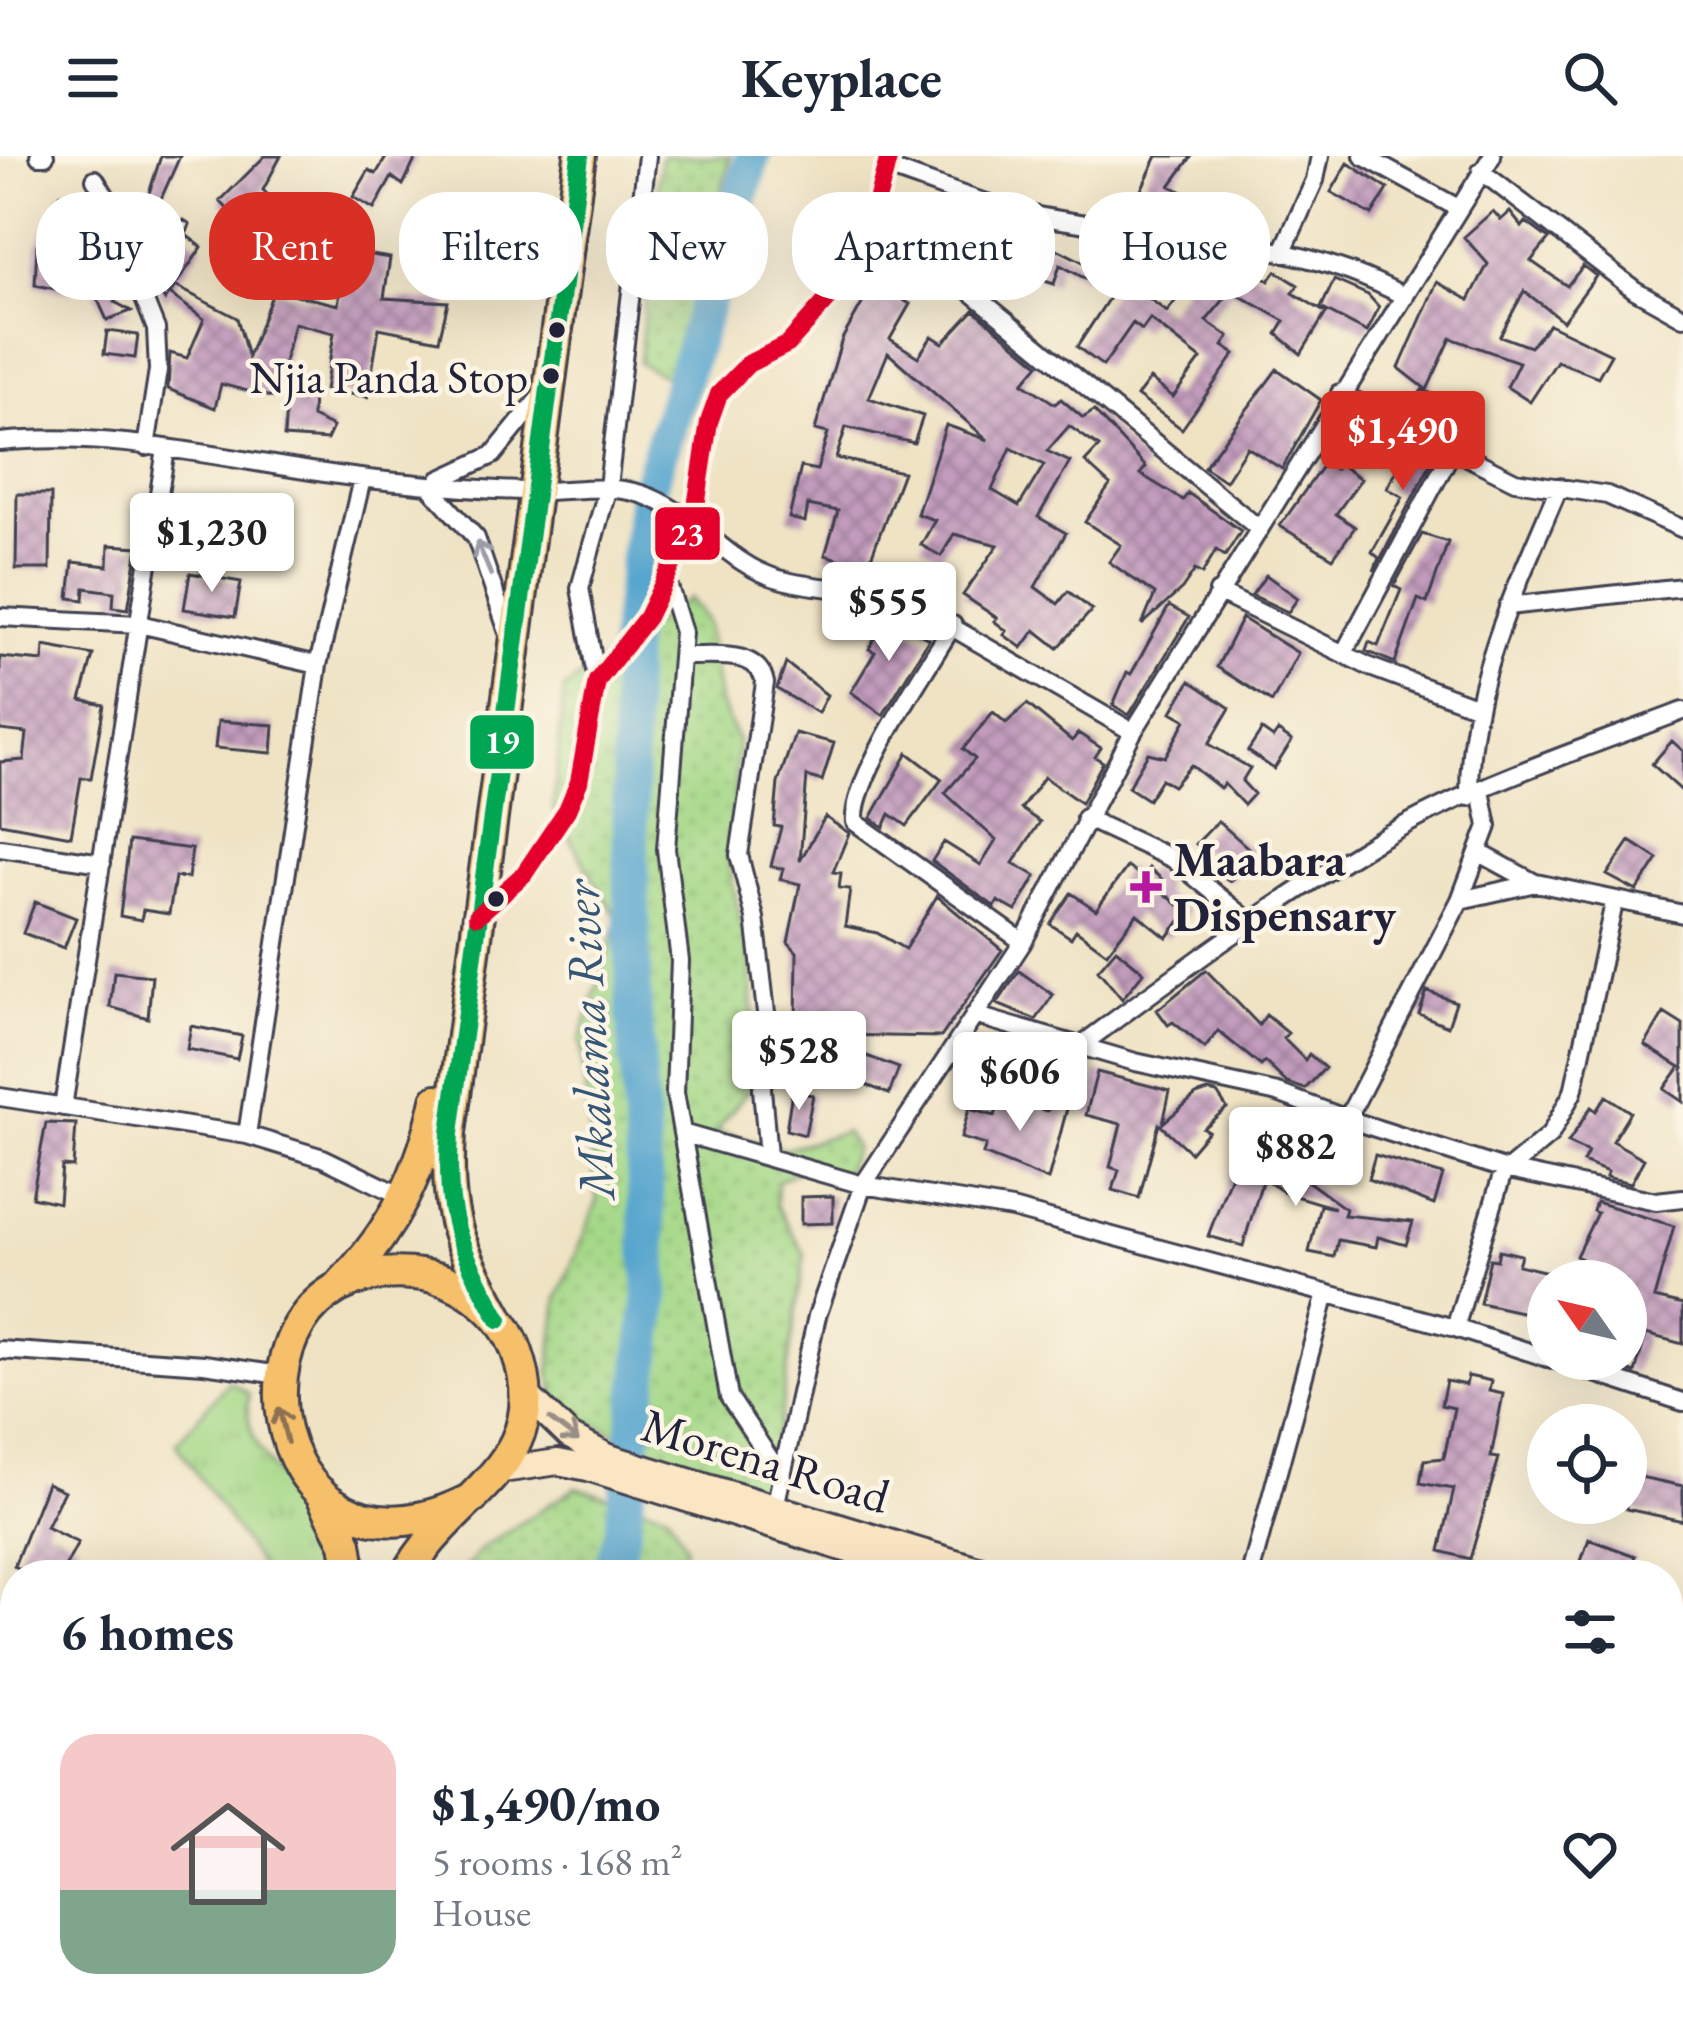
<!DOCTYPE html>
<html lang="en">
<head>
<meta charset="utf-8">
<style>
	body { margin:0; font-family:"EB Garamond",serif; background:#f2f2f3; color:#1f2937; height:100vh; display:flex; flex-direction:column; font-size:45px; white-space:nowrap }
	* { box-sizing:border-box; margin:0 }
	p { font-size:39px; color:#747a83 }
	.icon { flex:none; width:66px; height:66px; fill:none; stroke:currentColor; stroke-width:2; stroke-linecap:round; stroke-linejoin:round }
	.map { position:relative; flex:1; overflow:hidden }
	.drawer { position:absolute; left:0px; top:1404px; width:1683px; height:468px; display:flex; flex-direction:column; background:#fff; border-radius:48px 48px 0 0; box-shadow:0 12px 48px #0002 }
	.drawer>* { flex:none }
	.banner { position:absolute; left:36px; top:36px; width:1611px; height:108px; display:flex; gap:24px }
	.needle { width:78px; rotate:304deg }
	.tools { position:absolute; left:1527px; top:1104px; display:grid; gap:24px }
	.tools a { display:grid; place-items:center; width:120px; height:120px; border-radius:50%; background:#fff; box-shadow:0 12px 48px #0002; font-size:60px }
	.price { position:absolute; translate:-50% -102px; padding:0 27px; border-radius:12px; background:#fff; color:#222; font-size:39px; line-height:78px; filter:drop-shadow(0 3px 6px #0008) }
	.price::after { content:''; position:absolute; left:50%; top:72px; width:36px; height:27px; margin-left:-18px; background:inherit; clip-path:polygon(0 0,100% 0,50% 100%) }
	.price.on { background:#d93025; color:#fff }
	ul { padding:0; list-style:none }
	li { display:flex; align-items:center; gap:36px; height:300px; padding:0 60px }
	li span { display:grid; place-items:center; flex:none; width:336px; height:240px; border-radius:36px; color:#555 }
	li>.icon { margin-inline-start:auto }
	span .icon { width:144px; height:144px; fill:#fffc; stroke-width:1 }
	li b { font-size:51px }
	h2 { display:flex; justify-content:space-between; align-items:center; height:144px; padding:0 60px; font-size:51px }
	.chip { padding:0 42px; border-radius:48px; background:#fff; box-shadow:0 12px 48px #0002; font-size:42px; line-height:108px }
	.chip.on { background:#d93025; color:#fff }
	header { display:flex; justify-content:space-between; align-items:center; height:156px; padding:0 60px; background:#fff; font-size:54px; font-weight:700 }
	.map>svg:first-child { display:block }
	.grass { fill:url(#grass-dots); stroke:#647d62; stroke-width:3 }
	.park { fill:url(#park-tufts); stroke:#647d62; stroke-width:3 }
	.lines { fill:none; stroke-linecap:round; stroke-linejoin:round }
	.river { stroke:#54a4ce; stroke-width:36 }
	.building { fill:url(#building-cross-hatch); fill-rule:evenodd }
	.street-casing { stroke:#413f50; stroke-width:22 }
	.secondary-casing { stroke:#413f50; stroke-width:30 }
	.highway-casing { stroke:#413f50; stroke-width:36 }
	.street { stroke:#fff; stroke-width:16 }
	.secondary { stroke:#fbe6c4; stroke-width:24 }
	.highway { stroke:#f6c06b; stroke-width:30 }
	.bus-1-casing { stroke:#fcf5e5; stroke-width:27 }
	.bus-2-casing { stroke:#fcf5e5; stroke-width:27 }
	.bus-1 { stroke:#00a651; stroke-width:18 }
	.bus-2 { stroke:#e4002b; stroke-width:18 }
	.oneway { stroke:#9c9ca7 }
	.oneway2 { stroke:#8c7153 }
	.oneway3 { stroke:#998e86 }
	.bus-dot { fill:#22223b; stroke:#fcf5e5; stroke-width:4.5 }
	.poi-dot { fill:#b5179e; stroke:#fcf5e5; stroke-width:4.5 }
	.labels { text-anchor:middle; stroke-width:9; stroke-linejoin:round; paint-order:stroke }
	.bus-label { font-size:45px; fill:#22223b; stroke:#fcf5e5; text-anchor:end }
	.poi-label { font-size:48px; font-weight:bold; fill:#22223b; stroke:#fcf5e5; text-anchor:start }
	.street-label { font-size:48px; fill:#22223b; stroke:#fcf5e5 }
	.water-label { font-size:51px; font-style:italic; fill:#365676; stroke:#fcf5e5 }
	.line-badge { stroke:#fcf5e5; stroke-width:4.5 }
	.badge-label { font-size:33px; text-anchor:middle; font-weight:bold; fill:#fff }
</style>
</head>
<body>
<header><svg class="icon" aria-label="menu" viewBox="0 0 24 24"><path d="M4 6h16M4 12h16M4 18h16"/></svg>Keyplace<svg class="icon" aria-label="search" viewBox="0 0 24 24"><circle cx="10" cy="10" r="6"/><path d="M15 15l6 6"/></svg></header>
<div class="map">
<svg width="1683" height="1872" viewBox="0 0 1683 1872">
	<defs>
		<pattern id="grass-dots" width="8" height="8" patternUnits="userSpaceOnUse" patternTransform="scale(3)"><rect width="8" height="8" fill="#a5d888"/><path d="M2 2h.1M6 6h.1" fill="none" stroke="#8eb976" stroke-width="1.8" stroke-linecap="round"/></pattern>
		<pattern id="park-tufts" width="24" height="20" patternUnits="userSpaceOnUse" patternTransform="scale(3)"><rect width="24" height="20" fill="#a5d888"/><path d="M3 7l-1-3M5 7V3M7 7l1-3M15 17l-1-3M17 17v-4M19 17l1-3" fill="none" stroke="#8eb976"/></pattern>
		<pattern id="building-cross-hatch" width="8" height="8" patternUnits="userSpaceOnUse" patternTransform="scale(3)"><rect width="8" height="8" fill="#c39cbd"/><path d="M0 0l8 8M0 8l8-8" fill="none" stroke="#9e7f9b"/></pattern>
	</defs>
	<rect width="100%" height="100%" fill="#fcf5e5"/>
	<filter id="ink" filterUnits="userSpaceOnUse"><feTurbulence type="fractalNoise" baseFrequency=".00833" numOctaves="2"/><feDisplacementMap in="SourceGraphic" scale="24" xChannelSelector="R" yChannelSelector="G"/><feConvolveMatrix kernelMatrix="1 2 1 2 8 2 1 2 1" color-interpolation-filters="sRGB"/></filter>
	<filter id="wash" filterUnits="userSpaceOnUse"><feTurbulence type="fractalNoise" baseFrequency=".004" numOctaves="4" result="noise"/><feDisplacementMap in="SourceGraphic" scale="48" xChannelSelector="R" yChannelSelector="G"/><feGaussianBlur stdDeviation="2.7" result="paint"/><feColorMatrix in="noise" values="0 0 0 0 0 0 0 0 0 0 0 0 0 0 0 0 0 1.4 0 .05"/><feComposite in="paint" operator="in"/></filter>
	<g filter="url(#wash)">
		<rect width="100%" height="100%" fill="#efe3c4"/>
		<path class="grass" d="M661,0H731L669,222L639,207Z
			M689,442L706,464L719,545L738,586L729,711L750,805L757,923L716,975L783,993L845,976L855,991L843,1023L804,1011L777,1026L776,1049L805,1098L769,1335L688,1310L559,1251L550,1218L558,1142L597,1046L580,885L618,764L553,654L564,533Z
			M576,1331L668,1357L685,1388L684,1419H459L481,1393Z
			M372,1857H640L636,1872H372Z"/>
		<path class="park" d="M229,1225L249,1238C236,1294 307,1343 327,1390C330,1398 330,1410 331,1419H266L176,1287Z"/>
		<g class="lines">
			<path class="river" d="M610,1419L622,1376L652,1139L634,854L627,485L646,340L753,0
				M491,1872L492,1857"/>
		</g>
		<g id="blocks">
			<path class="building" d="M161,0H180L152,63L142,59Z
				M265,0H281L263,34L271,42L262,117L219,96L235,61L220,45Z
				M387,0H417L403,29L392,21L374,53L353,41L369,14L376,18Z
				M1157,0H1192L1170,30L1233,59L1224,73L1196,69L1164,55L1157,64L1133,51Z
				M1348,7L1388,33L1372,59L1331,36Z
				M61,37L89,53L79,72L64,69L51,96L74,103L70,116L80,110L71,136L35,129L37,89Z
				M955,51L1005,67L1095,112L1088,124L1060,109L1054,128L1036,122L1040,112L979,75L967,105L943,95Z
				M1493,55L1501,64L1510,56L1522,71L1526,66L1549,83L1531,105L1567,130L1583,110L1596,120L1563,165L1524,135L1500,180L1530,191L1549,168L1611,198L1598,221L1557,205L1530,246L1507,231L1519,206L1451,182L1427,234L1399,212L1437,126L1469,144L1488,108L1464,81Z
				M184,64L190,68L186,79L202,91L165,144L148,118Z
				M113,91L124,126L115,146L131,155L107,164L82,109Z
				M1168,93L1203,119L1218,98L1235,101L1269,125L1276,115L1298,129L1293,137L1326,157L1301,198L1277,178L1285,165L1231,135L1206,165L1229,181L1223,190L1235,198L1182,273L1137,240L1150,223L1173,241L1201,203L1150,163L1142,174L1133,167L1103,210L1077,191L1122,122L1167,156L1185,132L1155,110Z
				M346,95L390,102L384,142L448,146L439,184L379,172L368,241L325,234L334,177L294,167L275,242L221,228L215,252L168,233L170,197L187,202L204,163L170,138L175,130L237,162L248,201L274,134L338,149Z
				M907,99L927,116L905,145L910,148L890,183L918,201L932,180L943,187L974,154L1039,208L1023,227L1055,248L1061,243L1083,262L1094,255L1146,311L1140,318L1183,344L1188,337L1241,375L1225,400L1216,394L1202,418L1195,414L1182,433L1142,469L1155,438L1109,406L1121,389L1085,366L1110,329L1085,306L1099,291L1069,270L1047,295L1070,306L1038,361L1066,377L1035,431L1058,448L1068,435L1092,454L1058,492L1035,474L1022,492L1004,479L1007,475L994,465L997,462L963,439L998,389L954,378L941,400L921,389L935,364L917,358L946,269L988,284L888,197L869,242L923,260L914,287L846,271L836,302L903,316L867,412L825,399L838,355L808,349L805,366L789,362L801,311L817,314L828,277L815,274L842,183L875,125L882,130ZM1011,292L1044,309L1019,350L992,334Z
				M1334,124L1368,139L1379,151L1367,176L1321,152Z
				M107,175L138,179L135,202L104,198Z
				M1277,213L1321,244L1282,313L1247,291L1225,325L1204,311Z
				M287,234L313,235L312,261L333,271L327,284L284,281Z
				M1422,234L1475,254L1465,279L1425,262L1429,256L1413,246Z
				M1409,291L1432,305L1374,415L1379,402L1372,396L1403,341L1387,332Z
				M1325,306L1335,313L1339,308L1361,323L1336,358L1355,371L1333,402L1280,370Z
				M17,338H51L50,413H16Z
				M1422,378L1448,386L1427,447L1418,443L1395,507L1366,495L1369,486L1378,490L1401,434L1394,430Z
				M109,389L138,391L128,453L113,451L114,436L85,432L84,444L69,442L73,406L108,410Z
				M190,417L241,426L235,461L184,453Z
				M1266,419L1298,442L1288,456L1252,439Z
				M1169,450L1189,461L1129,559L1113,549L1127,516L1131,518Z
				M886,461L929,483L883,559L851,536L875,496L869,493Z
				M1242,462L1298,497L1272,546L1217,511Z
				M44,490L93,499L81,544L104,549L91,622H81L71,680L0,667V606L24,604L27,577L0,574V501L43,505Z
				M786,507L827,539L818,557L777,533Z
				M1190,525L1230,552L1209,588L1250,612L1242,625L1254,638L1244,649L1224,628L1220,632L1191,609L1173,630L1161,623L1148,644L1128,631L1148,597L1165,601L1186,564L1172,556Z
				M1027,548L1072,585L1078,577L1101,592L1095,601L1103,606L1081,647L1044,621L1021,653L1040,666L1013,707L1036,720L1016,755L998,745L995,751L932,705L944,686L981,709L996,684L945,637L975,603L963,593L993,556L1006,567Z
				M218,565L274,569L272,597L215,592Z
				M1262,574L1273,582L1278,575L1292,585L1274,613L1248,595Z
				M795,577L834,587L822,625L807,620L800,705L825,661L849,677L833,716L841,717L839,732L850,733L845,770L877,777L905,793L937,740L1002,794L941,881L836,879V869H796L797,796L788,786L800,728L780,723L783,713L771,710L781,671L774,670L778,627Z
				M1672,585L1683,595V636L1652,608Z
				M908,597L942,623L907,670L890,658L884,671L871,662Z
				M1218,665L1255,698L1230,725L1210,711L1215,706L1196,688Z
				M129,685L192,693L188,722L175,721L169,758L143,754L141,764L120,760Z
				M1630,685L1658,703L1637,735L1607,719Z
				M1127,711L1143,720L1149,712L1164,725V737L1187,756L1167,782L1137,758L1107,797L1076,774L1071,782L1050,768L1071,737L1096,754Z
				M35,746L76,762L64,792L23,777Z
				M1116,793L1144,816L1122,843L1098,814Z
				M1206,814L1259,869L1266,859L1288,877L1283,882L1305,904L1309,898L1325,912L1305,933L1287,927L1265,906L1261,910L1218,875L1205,892L1173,866L1168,869L1157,854Z
				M1019,815L1053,839L1036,864L997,848Z
				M114,816L152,820L148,862L110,851Z
				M1427,835L1456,846L1448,870L1419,858Z
				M1664,857L1683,869V946L1664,933L1680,911L1645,889Z
				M191,870L242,880L237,903L187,893Z
				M851,894L899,912L889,938L841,919Z
				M1097,916L1170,935L1163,967L1196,939L1208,935L1217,937L1227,952L1203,972L1208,975L1190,996L1159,968L1139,1042L1113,1034L1119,1014L1110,1011L1121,968L1086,959Z
				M1073,930L1048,1024L983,998L986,989L961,982L969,953L995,960L1001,941L1047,955Z
				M792,936L813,939L805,979L786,974Z
				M1606,940L1630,956L1612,985L1644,1003L1631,1027L1606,1021L1608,1016L1583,1006L1588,996L1568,987L1591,951L1596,955Z
				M46,967L76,968L73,1011L62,1010L59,1047L32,1041Z
				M1259,990L1346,1053L1344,1059L1413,1066L1406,1089L1378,1081L1376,1091L1338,1084L1334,1101L1309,1096L1320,1049L1335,1052L1285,1037L1263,1022L1243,1090L1208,1080L1237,1003L1246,1009Z
				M1375,999L1443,1019L1434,1049L1368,1023Z
				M833,1040V1067L801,1068V1041Z
				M1596,1046L1674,1070L1654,1142L1683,1149V1188L1646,1178L1635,1217L1626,1214V1125L1576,1100L1597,1057L1593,1055Z
				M1499,1094L1521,1099L1518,1109L1548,1116V1162L1480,1147L1490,1103L1497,1104Z
				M1468,1220L1491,1225L1489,1235L1503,1238L1491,1301L1499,1302L1470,1403L1440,1395L1454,1333L1420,1327L1424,1304L1444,1302L1454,1252L1441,1249L1446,1225L1466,1229Z
				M1626,1318L1683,1330V1365L1626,1353Z
				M47,1327L64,1335L46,1371L78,1387L61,1419H34L14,1410Z
				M1589,1383L1635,1400L1629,1419H1576Z
				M1668,1466L1683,1470V1540L1668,1536Z
				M0,1775L15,1776V1855H0Z
				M1668,1807L1683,1812V1872H1570L1574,1857H1668Z
				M4,1857H87L85,1872L4,1867Z"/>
		</g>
	</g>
	<g filter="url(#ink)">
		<use href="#blocks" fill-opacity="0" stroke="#413f50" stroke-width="3"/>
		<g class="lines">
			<defs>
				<path id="street" d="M39,0H45
					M1363,0L1458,52
					M887,12C933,27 980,48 1028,58C1151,84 1292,77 1405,141
					M1481,15L1635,134L1683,161
					M95,23L119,61L132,113L156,173L158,214L146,291
					M874,56L1257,371
					M1282,97L1315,24L1320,0
					M1340,237L1515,325L1607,339L1683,373
					M0,286C133,272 265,315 397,326C442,330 488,335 533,335C571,336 604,327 641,338C695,355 725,408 779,423C823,436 869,430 912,448L1133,576
					M439,324L493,299L541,240
					M428,329L476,382L510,482
					M666,421L683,476L666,693L680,805L675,937L729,1241L782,1321
					M1218,436L1370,511L1475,550
					M1508,450L1683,431
					M0,461L139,468L318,509
					M953,469C928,511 851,623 855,666L1023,786
					M1344,497L1452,295
					M683,500C712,501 758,492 765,527L739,699L755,762L767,865L762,933L768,1000
					M597,525L580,432L608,331L647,0
					M1469,641C1468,527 1516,433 1559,331
					M1085,662L1173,703L1249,765
					M0,692L102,707
					M1480,697L1535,727
					M1460,744L1488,670L1481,635
					M483,754L524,718L567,654L579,626L597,525L647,461L694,364L709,266L719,238L748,208L788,188L836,134L874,56L889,0
					M974,859L1135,906L1278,937L1347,963L1460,744L1536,727L1683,758
					M1080,890C1173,821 1266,752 1365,692C1462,632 1577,595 1683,555
					M0,941L247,979L323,1002L406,1042
					M63,951L166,293
					M1347,963L1504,1013
					M682,977L863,1029L1012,1053L1455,1172L1548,1202
					M247,979L318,509L362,323
					M1508,1014L1550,979L1573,936L1614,747
					M1455,1172L1504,1013L1656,1045L1683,1042
					M0,1194L204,1208L280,1219
					M1552,1203L1683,1246
					M775,1351L817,1160L863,1029L1023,786L1133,576L1492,0
					M1250,1419L1326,1138
					M0,1476L15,1481
					M0,1621L15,1626
					M184,1872L185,1857
					M927,1872L938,1857"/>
				<path id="secondary" d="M526,1238L569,1280L609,1301L998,1419
					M502,1314L558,1306L588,1312L928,1419
					M1668,1621L1683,1626
					M1668,1648L1683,1653"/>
				<path id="highway" d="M342,1127C394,1073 421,1017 437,944
					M499,1163C458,1088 445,1064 450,977L580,0
					M320,1336L346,1387L351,1419
					M407,1419C450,1338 557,1308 517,1196C503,1156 464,1125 422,1119C205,1089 251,1458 473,1342
					M350,1872V1857"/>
			</defs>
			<use href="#street" class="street-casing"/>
			<use href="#secondary" class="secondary-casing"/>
			<use href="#highway" class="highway-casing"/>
			<use href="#street" class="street"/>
			<use href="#secondary" class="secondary"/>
			<use href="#highway" class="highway"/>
			<defs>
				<path id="bus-1" d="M499,1163C458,1088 445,1064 450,977L580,0"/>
				<path id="bus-2" d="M477,760L524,718L567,654L579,626L597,525L647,461L694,364L709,266L719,238L748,208L788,188L836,134L874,56L889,0"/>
			</defs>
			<use href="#bus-1" class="bus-1-casing"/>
			<use href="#bus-2" class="bus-2-casing"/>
			<use href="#bus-1" class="bus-1"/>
			<use href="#bus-2" class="bus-2"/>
		</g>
		<defs><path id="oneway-shaft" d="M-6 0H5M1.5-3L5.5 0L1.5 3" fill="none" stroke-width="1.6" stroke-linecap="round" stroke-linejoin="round" transform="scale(3)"/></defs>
		<use class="oneway" href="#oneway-shaft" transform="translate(484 402) rotate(-112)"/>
		<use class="oneway2" href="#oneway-shaft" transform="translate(283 1269) rotate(-104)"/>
		<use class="oneway3" href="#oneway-shaft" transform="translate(564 1274) rotate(37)"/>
	</g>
	<g class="bus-dot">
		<circle cx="557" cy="174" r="10"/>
		<circle cx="551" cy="220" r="10"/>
		<circle cx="496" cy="743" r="10"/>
	</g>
	<path class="poi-dot" d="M1140 713h12v12h12v12h-12v12h-12v-12h-12v-12h12z"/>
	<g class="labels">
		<g class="bus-label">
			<text x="528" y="237">Njia Panda Stop</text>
		</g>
		<g class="poi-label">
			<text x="1173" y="720">Maabara<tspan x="1173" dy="55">Dispensary</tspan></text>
		</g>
		<g class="street-label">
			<text transform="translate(766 1304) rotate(17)" y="17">Morena Road</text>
		</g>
		<g class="water-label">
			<text transform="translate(588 884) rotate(-93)" y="18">Mkalama River</text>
		</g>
	</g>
	<g class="line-badge">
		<rect x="653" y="349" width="69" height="57" rx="12" fill="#e4002b"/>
		<rect x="468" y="557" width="68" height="58" rx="12" fill="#00a651"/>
	</g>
	<g class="badge-label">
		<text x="687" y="389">23</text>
		<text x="502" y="597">19</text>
	</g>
</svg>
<div class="tools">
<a><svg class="needle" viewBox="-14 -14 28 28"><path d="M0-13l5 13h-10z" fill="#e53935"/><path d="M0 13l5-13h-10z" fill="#747a83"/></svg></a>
<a><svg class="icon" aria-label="locate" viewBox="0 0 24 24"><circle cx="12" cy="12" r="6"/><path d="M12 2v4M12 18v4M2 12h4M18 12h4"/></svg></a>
</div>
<b class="price on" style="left:1403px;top:337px">$1,490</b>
<b class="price" style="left:212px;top:439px">$1,230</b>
<b class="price" style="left:889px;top:508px">$555</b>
<b class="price" style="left:799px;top:957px">$528</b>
<b class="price" style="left:1020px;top:978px">$606</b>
<b class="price" style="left:1296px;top:1053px">$882</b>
<div class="banner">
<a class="chip">Buy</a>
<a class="chip on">Rent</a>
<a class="chip">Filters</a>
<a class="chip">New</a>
<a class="chip">Apartment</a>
<a class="chip">House</a>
</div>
<section class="drawer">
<h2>6 homes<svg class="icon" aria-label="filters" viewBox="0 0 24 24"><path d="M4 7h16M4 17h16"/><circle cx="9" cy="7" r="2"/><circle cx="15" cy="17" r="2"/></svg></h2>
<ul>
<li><span style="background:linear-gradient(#f6c9c9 65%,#7fa58c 0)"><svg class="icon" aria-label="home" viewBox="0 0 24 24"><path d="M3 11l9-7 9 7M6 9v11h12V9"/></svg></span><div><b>$1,490/mo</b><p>5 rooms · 168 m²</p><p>House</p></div><svg class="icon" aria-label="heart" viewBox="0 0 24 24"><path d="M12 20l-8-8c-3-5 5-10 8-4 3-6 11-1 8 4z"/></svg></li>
</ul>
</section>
</div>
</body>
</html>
